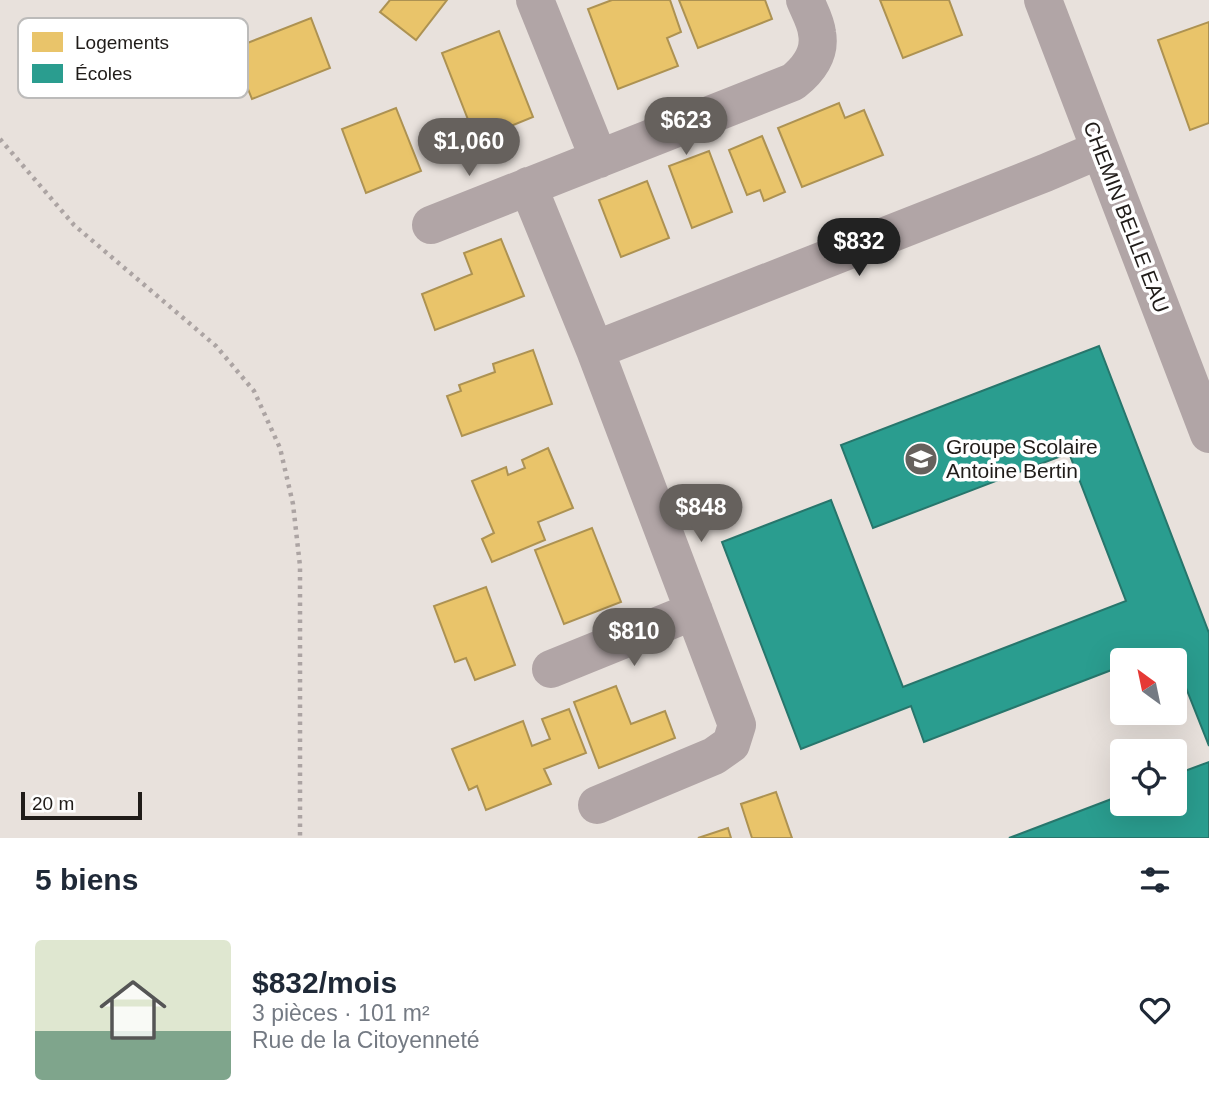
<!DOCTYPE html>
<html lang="fr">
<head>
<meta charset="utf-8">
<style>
	body { margin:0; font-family:Helvetica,sans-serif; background:#f6f6f7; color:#1f2937; height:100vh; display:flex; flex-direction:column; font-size:26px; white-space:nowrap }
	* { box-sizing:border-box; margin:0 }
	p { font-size:23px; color:#747a83 }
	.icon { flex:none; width:38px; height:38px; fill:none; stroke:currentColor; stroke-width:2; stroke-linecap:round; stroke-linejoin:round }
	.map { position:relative; height:838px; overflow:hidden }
	.sheet { display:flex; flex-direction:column; background:#fff; flex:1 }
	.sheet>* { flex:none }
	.needle { width:46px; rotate:327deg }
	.tools { position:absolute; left:1110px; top:648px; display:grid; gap:14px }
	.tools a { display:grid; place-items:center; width:77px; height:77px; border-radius:7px; background:#fff; box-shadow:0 7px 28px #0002; font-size:35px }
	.scale { position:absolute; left:21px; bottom:18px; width:121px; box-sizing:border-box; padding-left:7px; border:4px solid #201c19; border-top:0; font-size:19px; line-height:24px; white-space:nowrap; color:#201c19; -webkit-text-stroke:5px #fff; paint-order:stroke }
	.price { position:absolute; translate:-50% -60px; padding:0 16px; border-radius:24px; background:#66615d; color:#fff; font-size:23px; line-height:46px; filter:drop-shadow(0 2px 4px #0008) }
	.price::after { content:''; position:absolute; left:50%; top:42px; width:21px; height:16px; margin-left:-10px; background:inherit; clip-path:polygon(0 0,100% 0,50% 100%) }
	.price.selected { background:#222; color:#fff }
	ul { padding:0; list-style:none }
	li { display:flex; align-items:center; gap:21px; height:175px; padding:0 35px }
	li span { display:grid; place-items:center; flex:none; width:196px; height:140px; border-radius:7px; color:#555 }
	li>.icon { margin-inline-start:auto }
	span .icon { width:84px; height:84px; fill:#fffc; stroke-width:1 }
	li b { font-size:30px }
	h2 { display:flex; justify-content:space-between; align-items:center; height:84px; padding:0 35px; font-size:30px }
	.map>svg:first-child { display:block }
	.homes { fill:#e9c46a; stroke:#ad9252; stroke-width:2 }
	.schools { fill:#2a9d8f; stroke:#27766c; stroke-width:2 }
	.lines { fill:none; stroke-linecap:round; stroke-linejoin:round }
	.path { stroke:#aca4a3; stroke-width:4.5; stroke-dasharray:3.5 5; stroke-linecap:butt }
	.minor { stroke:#b1a5a6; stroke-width:38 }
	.labels { text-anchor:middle; stroke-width:7; stroke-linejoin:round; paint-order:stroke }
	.street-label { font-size:21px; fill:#201c19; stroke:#fff }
	.poi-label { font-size:21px; fill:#201c19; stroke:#fff; text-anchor:start }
	.key { fill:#fff; stroke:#bcbbba; stroke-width:2 }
	.key-label { font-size:19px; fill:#201c19 }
</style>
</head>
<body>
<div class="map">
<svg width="1209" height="838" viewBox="0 0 1209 838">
	<rect width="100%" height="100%" fill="#e8e1dc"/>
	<path class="homes" d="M390,0H447L416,40L380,12Z
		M612,0H670L681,32L667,38L678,66L618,89L588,9Z
		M679,0H765L772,19L698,48Z
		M880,0H949L962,35L903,58Z
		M311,18L330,68L252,99L232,49Z
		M1209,22V123L1190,130L1158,40Z
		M499,31L533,117L476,140L442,53Z
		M839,103L845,118L864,110L883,155L802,187L778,128Z
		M396,108L421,171L366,193L342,129Z
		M762,136L785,192L764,201L760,190L747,195L729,150Z
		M709,151L732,212L692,228L669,166Z
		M647,181L669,238L621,257L599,200Z
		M501,239L524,296L435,330L422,294L472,274L464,253Z
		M533,350L552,404L462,436L447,396L461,391L459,385L495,372L493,364Z
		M548,448L573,508L538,522L545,540L492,562L482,539L494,533L472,481L506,467L508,475L525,468L522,460Z
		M592,528L621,602L564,624L535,550Z
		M486,587L515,665L475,680L466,658L455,662L434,606Z
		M616,686L631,724L665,711L675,738L599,768L574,702Z
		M569,709L586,753L544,769L551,784L486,810L477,786L469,790L452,749L523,721L532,746L550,739L542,719Z
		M776,792L792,838H752L741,804Z
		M728,828L731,838H698Z"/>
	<path class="schools" d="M1099,346L1209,633V746L1186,688L1174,692V660H1149L1147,656L1139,660H1122V666L924,742L911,706L801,749L722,542L831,500L903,687L1126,601L1069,453L873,528L841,445Z
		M1209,762V838H1009L1122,795V803H1174V775Z"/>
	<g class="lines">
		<path class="path" d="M0,139L74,225L216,346L254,391L280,448L293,504L300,566V838"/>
		<path class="minor" d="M535,0L599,159
			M1043,0L1209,434
			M528,186L595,350L737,725L731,744L714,756L597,805
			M431,225L793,82C808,70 821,54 817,33C816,22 809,10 805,0
			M595,350L1045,173L1099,150
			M551,669L694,611"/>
	</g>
	<defs>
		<symbol id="school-disc" viewBox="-11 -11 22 22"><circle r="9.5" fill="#66615d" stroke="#fff"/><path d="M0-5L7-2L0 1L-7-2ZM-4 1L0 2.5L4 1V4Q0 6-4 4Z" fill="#fff"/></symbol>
	</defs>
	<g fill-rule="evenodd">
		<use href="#school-disc" x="902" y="440" width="38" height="38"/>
	</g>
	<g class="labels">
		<g class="street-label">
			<text transform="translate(1126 217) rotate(69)" y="7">CHEMIN BELLE EAU</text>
		</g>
		<g class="poi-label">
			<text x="946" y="454">Groupe Scolaire<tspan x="946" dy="24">Antoine Bertin</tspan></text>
		</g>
	</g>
	<rect x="18" y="18" width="230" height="80" rx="10" class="key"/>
	<rect x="32" y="32" width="31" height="20" fill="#e9c46a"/>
	<rect x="32" y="64" width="31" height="19" fill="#2a9d8f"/>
	<g class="key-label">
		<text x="75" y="49">Logements</text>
		<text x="75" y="80">Écoles</text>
	</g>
</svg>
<div class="tools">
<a><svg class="needle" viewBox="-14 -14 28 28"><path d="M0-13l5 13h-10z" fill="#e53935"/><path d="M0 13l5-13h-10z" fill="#747a83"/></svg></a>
<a><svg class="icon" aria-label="locate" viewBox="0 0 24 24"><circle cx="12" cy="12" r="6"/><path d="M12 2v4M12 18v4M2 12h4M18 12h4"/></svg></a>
</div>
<div class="scale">20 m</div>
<b class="price" style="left:686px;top:157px">$623</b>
<b class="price" style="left:469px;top:178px">$1,060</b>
<b class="price selected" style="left:859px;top:278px">$832</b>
<b class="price" style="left:701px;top:544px">$848</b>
<b class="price" style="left:634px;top:668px">$810</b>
</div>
<section class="sheet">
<h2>5 biens<svg class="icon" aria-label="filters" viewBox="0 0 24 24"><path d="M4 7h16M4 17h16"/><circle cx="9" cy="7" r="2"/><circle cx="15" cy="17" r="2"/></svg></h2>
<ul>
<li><span style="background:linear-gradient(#dfe7d0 65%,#7fa58c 0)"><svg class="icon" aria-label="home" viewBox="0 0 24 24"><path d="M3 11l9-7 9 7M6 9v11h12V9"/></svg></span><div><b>$832/mois</b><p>3 pièces · 101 m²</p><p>Rue de la Citoyenneté</p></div><svg class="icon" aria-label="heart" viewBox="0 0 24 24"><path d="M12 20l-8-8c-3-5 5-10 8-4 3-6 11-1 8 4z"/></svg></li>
</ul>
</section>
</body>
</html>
